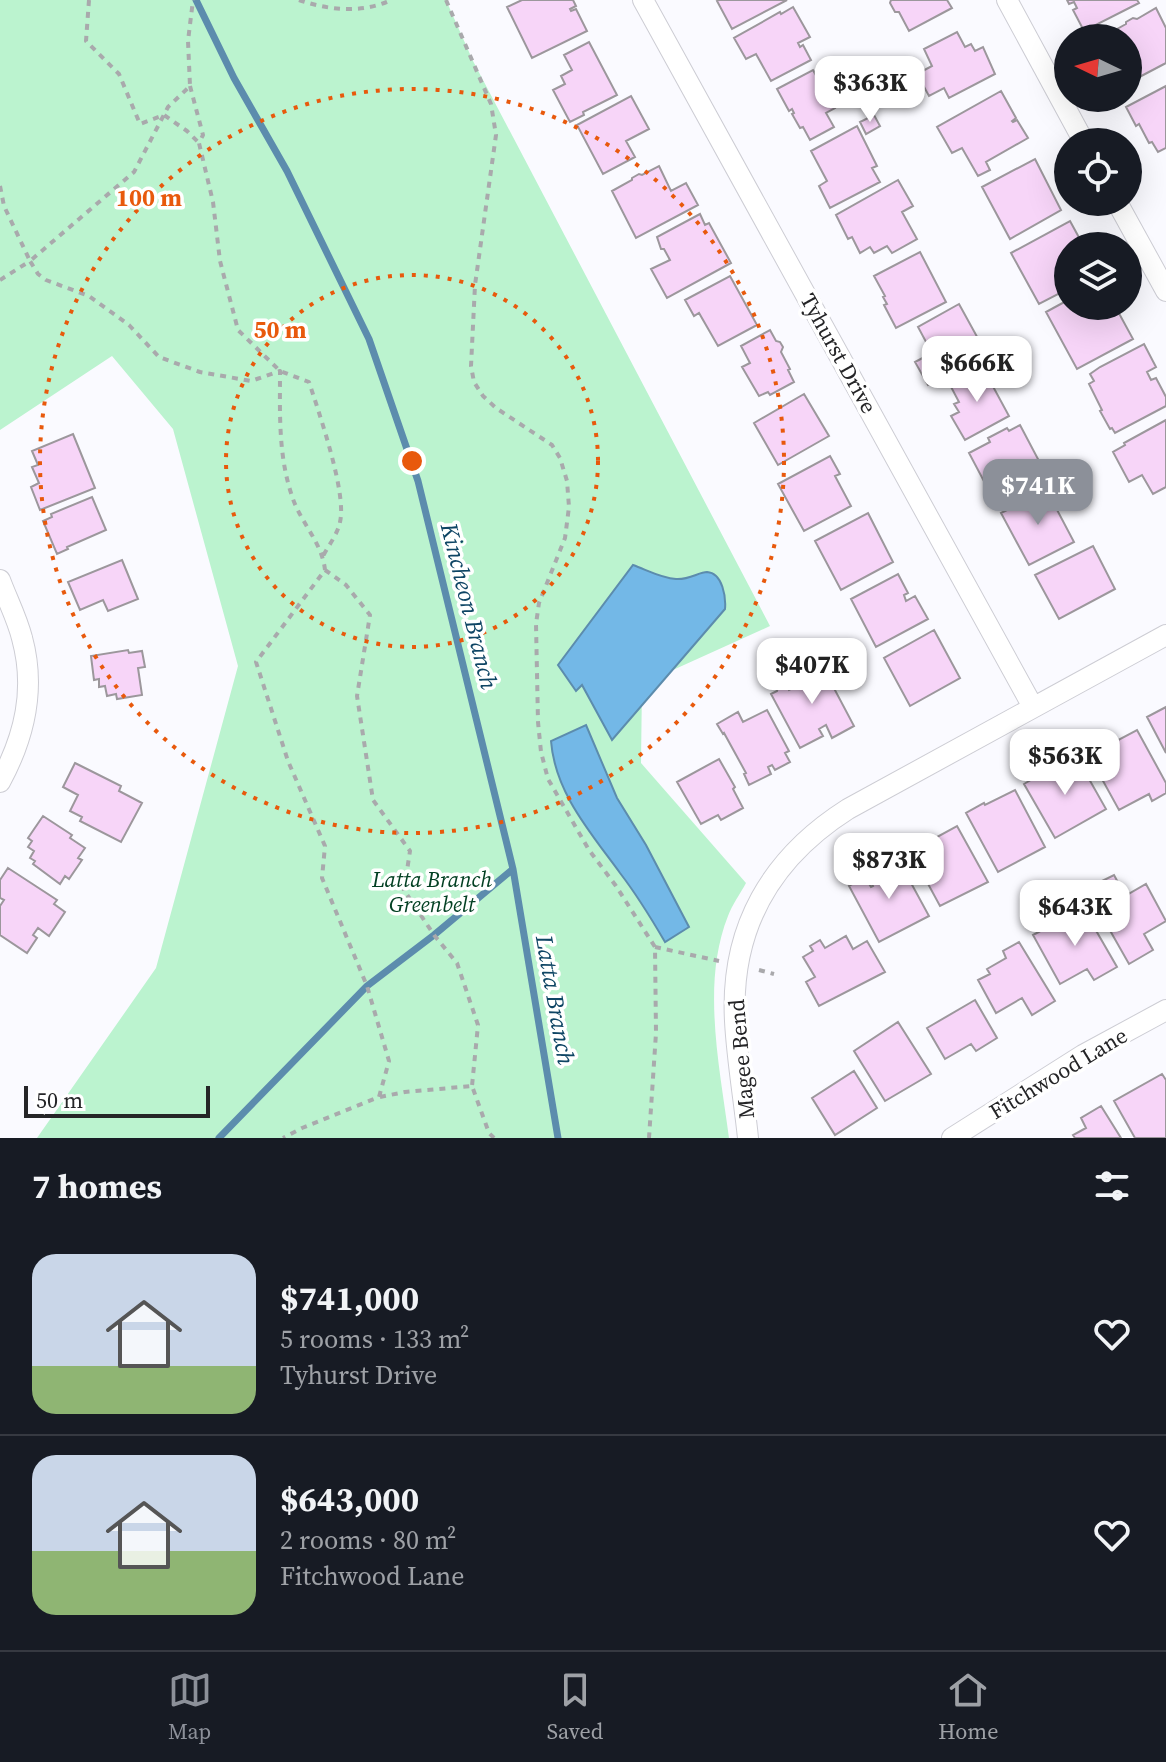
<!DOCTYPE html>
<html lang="en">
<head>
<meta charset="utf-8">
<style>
	body { margin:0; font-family:"Source Serif 4",serif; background:#242831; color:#f1f3f6; height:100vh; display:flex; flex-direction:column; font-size:30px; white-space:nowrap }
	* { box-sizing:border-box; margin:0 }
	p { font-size:26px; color:#9ea1a6 }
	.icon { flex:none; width:44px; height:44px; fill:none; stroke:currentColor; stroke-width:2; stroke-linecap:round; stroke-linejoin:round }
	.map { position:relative; height:1138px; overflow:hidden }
	.drawer { display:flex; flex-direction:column; background:#171b24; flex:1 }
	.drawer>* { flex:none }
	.needle { width:52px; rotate:275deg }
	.fabs { position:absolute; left:1054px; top:24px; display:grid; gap:16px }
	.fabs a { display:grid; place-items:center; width:88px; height:88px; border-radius:50%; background:#171b24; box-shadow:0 8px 32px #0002; font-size:40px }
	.scale { position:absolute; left:24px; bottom:20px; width:186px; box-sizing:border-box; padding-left:8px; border:4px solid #252527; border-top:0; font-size:22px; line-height:28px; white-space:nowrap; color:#252527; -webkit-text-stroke:6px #fff; paint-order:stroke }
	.price { position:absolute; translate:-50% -68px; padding:0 18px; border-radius:16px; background:#fff; color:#222; font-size:26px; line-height:52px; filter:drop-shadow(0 2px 4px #0008) }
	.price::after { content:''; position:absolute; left:50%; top:48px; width:24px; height:18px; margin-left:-12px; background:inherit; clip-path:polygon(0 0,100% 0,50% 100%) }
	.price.active { background:#8c9099; color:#fff }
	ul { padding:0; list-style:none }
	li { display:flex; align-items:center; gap:24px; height:200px; padding:0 32px }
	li+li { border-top:2px solid #363941 }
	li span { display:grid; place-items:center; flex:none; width:224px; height:160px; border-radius:24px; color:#555 }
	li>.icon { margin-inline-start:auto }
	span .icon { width:96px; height:96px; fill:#fffc; stroke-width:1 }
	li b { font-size:34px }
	h2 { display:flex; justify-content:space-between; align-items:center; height:96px; padding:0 32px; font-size:34px }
	.menu { display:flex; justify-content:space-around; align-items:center; height:112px; border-top:2px solid #363941; background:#171b24; font-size:22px; color:#9ea1a6 }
	.menu a { display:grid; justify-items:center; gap:4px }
	.menu .active { color:#8c9099 }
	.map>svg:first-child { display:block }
	.green { fill:#bbf3cf }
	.water { fill:#73b8e7; stroke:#5c8cad; stroke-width:2 }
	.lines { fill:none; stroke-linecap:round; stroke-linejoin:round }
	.stream { stroke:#5c8cad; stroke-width:7 }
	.building { fill:#f7d5f8; stroke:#9c979c; stroke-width:2 }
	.street-casing { stroke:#cdcdd4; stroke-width:22 }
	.path { stroke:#a9a9ac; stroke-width:4; stroke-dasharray:6 6; stroke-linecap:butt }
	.street { stroke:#fff; stroke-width:20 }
	.ring { fill:none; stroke:#e8590c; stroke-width:4; stroke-dasharray:4 8 }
	.labels { text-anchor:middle; stroke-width:7; stroke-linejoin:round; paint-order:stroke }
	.street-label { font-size:22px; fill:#252527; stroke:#fff }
	.park-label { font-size:22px; font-style:italic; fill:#034023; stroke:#fff }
	.water-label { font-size:24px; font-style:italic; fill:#0e4564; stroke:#fff }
	.centre { fill:#e8590c; stroke:#fff; stroke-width:4 }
	.ring-label { font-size:24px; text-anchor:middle; font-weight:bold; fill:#e8590c; stroke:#fff; stroke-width:7; stroke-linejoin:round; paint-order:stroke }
</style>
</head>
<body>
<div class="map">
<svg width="1166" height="1138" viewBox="0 0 1166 1138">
	<rect width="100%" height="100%" fill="#fafaff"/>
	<path class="green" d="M0,0H446L473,61L770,626L642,684L641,763L746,883C740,894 732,905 728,916C701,984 720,1068 729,1138H37L156,968L238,666L173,429L112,356L0,430Z"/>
	<path class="water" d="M633,565C647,570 661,578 676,579C689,580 699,572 707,572C723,573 726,598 725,609L612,740L582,685L576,691L558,665Z
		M586,725L617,798L646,845L689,927L665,942C651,918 637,895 620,873C591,833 555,793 551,741Z"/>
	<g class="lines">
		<path class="stream" d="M196,0L234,78L287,171L369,339L418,481L513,869L434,935L367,986L219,1138
			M513,869L558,1138"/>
	</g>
	<path class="building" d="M522,0H573L576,6L570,9L571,11L576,9L587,31L532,58L507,7Z
		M719,0H787L732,29L717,1Z
		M891,0H947L952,8L909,31L899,12H895L890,3Z
		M1067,0H1137L1139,3L1084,31L1073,10L1077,8L1074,2L1069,4Z
		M793,7L810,37L798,43L800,47L803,45L811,60L771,81L756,54L746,59L734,38L780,12L781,14Z
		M1156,8L1166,28V63L1128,83V38H1111L1108,34L1126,24V22L1133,18L1137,19Z
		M957,32L965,47L971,44L975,51L983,47L995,74L949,98L944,88L929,96L917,74L932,66L924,49Z
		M589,42L617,95L583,112L584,115L570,122L553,90L565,84L561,76L572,70L564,55Z
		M813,70L823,88L826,86L835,108L826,113L834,127L810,140L803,127L800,128L792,114L794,113L792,109L789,111L777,89Z
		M1166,86V148L1158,152L1152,142L1149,143L1139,124L1136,126L1126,107Z
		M1001,91L1016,118L1012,121L1013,122L1017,120L1028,138L986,162L990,170L978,176L962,148L952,153L937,127Z
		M631,96L649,129L626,141L635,157L603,174L577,125Z
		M874,115L880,126L866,134L860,122Z
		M857,126L877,166L872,168L880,182L830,208L819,186L827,181L811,151Z
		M1035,159L1061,210L1010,239L982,187Z
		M659,166L671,191L686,183L698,205L636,238L612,191L632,180V178L639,174L642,175Z
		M898,180L913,206L902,212L917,239L892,253L887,246L874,253L870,247L860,253L852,237L848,239L836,215Z
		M700,214L705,225L709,223L731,263L667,298L651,269L670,260L664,249H661L657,237Z
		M1070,221L1082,243L1077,246H1068V289L1039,304L1011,253Z
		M920,252L946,302L896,328L884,305L887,304L883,297L885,296L874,276Z
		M730,276L757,325L718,346L699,313L694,316L685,300Z
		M1068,300V306H1115L1133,339L1077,369L1046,312Z
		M959,304L986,353L928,385L915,362L932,353L918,327Z
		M770,330L776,341L780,342L783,347L781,352L790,369L788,370L794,382L770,395L768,392L759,396L742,367L750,363L741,346Z
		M1144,344L1156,367L1147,372L1151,380L1156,378L1166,397V406L1115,433L1112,428L1110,429L1100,411L1102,410L1089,384L1094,381L1090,374L1100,367Z
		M983,368L1009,416L965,440L951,416L959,412L954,404L959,402L950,385Z
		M804,394L829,436L778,465L754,423Z
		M1166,420V487L1153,494L1142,475L1129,482L1113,452L1125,445L1124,443Z
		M1020,425L1048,478L996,504L969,453L990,442L988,438L1007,428L1009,431Z
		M73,434L95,488L40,510L31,487L39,483L32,467L38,465L32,451Z
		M830,456L840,474L835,476L851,506L804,531L778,484Z
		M1050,489L1058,504L1055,506L1074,542L1029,565L1001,513Z
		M92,497L106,530L67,547L68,549L57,554L43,521L52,517L51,514Z
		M868,513L893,562L841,590L815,541Z
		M1093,546L1115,589L1059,619L1035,575Z
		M122,560L138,599L108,611L103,600L80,610L68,582Z
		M898,574L908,593L904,595L906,601L915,596L928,619L876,647L851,599Z
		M934,630L960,678L910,706L884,658Z
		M128,650L129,653L142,651L145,667L138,668L142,695L117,699L116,694L107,696L105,686L99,687V679L94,680L91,656Z
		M818,658L854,726L832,738L826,725L819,729L823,736L800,748L771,694L777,691L778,686L782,684L787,686L789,690L805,682L798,669Z
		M1166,707V753L1147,717Z
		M767,710L789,751L785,753L790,762L775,770L772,765L768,767L771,774L749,785L744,774L746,773L724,733L723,734L717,724L738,712L743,722Z
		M1137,730L1166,783V793L1152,801L1149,794L1119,810L1086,750L1105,740L1109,745Z
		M1076,756L1106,809L1055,838L1024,784L1046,771L1050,777L1057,772L1055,769Z
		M719,759L735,787L733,789L743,808L721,820L718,815L701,824L677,782Z
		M75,763L121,786L119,791L142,803L121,842L80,821L82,817L70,811L78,795L63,787Z
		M1015,790L1045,847L998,872L966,813L984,803L985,805Z
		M43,816L72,835L70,838L85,848L78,858L82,860L69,879L65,876L60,884L33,864L35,861L30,858L34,851L28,847L32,841L28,838Z
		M957,826L988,882L940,906L908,847L926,837L928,842Z
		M898,859L929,916L879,942L849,886L865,877L871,887L873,886L868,877L873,874L872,871Z
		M8,868L57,900L54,904L65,912L49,936L38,928L33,935L37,938L27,953L0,935V906L4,900L0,898V880Z
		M1114,875L1121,888L1109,894L1102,881Z
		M1146,884L1166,921L1144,934L1153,950L1129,964L1099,911Z
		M1083,908L1117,967L1094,980L1087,969L1060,984L1033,935Z
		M846,936L853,949L867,941L885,972L819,1006L806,982L815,977L803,957L813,951L810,946L820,940L825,948Z
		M1019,942L1055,1001L1032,1015L1022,998L996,1013L978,980L990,974L987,969L1006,958L1003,951Z
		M975,1000L997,1038L976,1051L971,1044L945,1059L927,1028Z
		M898,1022L931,1074L885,1101L854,1051Z
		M854,1071L877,1108L835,1135L812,1098Z
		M1162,1074L1166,1080V1138H1135L1114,1101Z
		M1101,1106L1121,1138H1075L1073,1135L1086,1128L1081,1118Z"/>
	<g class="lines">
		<defs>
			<path id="street" d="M643,0L1033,707
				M1007,0L1084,142
				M1117,202L1166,291
				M0,580C7,599 17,618 22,638C36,689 25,736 0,782
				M748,1138C744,1099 737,1060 735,1021C730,928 771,858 848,809L1166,635
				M952,1138L1083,1055L1166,1010"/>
		</defs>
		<use href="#street" class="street-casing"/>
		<path class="path" d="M89,0L86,41L119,74L140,124L164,115L187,131L199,143
			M299,0C328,10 362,14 391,0
			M446,0L491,104L496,135L475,285L471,366L474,382L483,396L496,408L552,445L560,458L567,481L569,507L565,538L539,603L536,624L538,722L541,752L548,779L589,850L616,886L655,947L656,1033L649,1138
			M190,86L203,135L199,143L213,202L220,261L238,330L280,371L309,382C319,413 347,493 340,522C338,533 329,545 323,556
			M0,186L4,206L30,261L134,172L168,107L190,86L188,41L193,0
			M0,280L30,261L38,274L46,280L89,296L129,325L159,357L200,372L251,381L280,371C280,412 278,455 292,496C300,522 322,542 325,570L256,662L288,761L325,846L322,878L367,986L389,1061L379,1097L302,1128L283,1138
			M325,570L346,585L370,615L357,696L373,800L410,851L404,890L434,935L457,963L478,1025L472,1086
			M655,947L719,961
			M759,970L774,974
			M380,1097L405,1092L472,1086L489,1133L494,1138"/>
		<use href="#street" class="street"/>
	</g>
	<g class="ring">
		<circle cx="412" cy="461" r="186"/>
		<circle cx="412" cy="461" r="372"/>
	</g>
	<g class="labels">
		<g class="street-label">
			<text transform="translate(839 353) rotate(61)" y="8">Tyhurst Drive</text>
			<text transform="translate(741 1059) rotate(-95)" y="8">Magee Bend</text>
			<text transform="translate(1058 1073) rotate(-31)" y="8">Fitchwood Lane</text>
		</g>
		<g class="park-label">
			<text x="432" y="887">Latta Branch<tspan x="432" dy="25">Greenbelt</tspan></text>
		</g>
		<g class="water-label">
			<text transform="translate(469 606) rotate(76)" y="8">Kincheon Branch</text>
			<text transform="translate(555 1000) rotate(80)" y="8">Latta Branch</text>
		</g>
	</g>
	<circle cx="412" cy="461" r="12" class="centre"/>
	<g class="ring-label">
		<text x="149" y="206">100 m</text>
		<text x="280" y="338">50 m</text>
	</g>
</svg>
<div class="fabs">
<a><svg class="needle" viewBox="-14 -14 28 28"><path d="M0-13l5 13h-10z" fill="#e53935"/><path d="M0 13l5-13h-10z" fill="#9ea1a6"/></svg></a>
<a><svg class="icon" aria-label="locate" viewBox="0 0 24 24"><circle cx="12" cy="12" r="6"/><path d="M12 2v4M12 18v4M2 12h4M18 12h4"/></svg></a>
<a><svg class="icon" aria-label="layers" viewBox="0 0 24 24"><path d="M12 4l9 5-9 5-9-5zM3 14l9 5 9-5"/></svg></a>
</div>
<div class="scale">50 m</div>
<b class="price" style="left:870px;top:124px">$363K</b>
<b class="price" style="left:977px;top:404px">$666K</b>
<b class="price active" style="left:1038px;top:527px">$741K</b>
<b class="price" style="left:812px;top:706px">$407K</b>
<b class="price" style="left:1065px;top:797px">$563K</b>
<b class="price" style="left:889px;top:901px">$873K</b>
<b class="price" style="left:1075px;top:948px">$643K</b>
</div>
<section class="drawer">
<h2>7 homes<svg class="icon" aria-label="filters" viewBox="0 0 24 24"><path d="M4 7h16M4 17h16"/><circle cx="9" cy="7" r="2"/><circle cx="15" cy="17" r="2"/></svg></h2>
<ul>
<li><span style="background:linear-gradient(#c9d6e8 70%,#8fb573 0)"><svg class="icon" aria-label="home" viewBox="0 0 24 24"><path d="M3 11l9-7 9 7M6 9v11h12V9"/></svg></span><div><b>$741,000</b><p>5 rooms · 133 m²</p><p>Tyhurst Drive</p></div><svg class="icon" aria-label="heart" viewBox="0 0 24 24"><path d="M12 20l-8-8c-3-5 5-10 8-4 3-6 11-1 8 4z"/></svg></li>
<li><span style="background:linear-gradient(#c9d6e8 60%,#8fb573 0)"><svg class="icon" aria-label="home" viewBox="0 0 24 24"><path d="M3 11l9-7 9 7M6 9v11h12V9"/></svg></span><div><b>$643,000</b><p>2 rooms · 80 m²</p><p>Fitchwood Lane</p></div><svg class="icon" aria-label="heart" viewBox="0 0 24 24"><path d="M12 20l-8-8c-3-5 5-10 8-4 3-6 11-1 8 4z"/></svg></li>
</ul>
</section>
<nav class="menu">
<a class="active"><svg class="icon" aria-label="map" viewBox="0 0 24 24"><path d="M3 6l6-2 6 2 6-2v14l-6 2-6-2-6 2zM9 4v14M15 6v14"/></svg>Map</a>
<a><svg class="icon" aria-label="saved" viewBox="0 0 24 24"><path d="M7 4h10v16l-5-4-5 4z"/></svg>Saved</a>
<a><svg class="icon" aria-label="home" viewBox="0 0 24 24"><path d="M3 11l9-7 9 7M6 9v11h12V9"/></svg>Home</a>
</nav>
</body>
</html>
